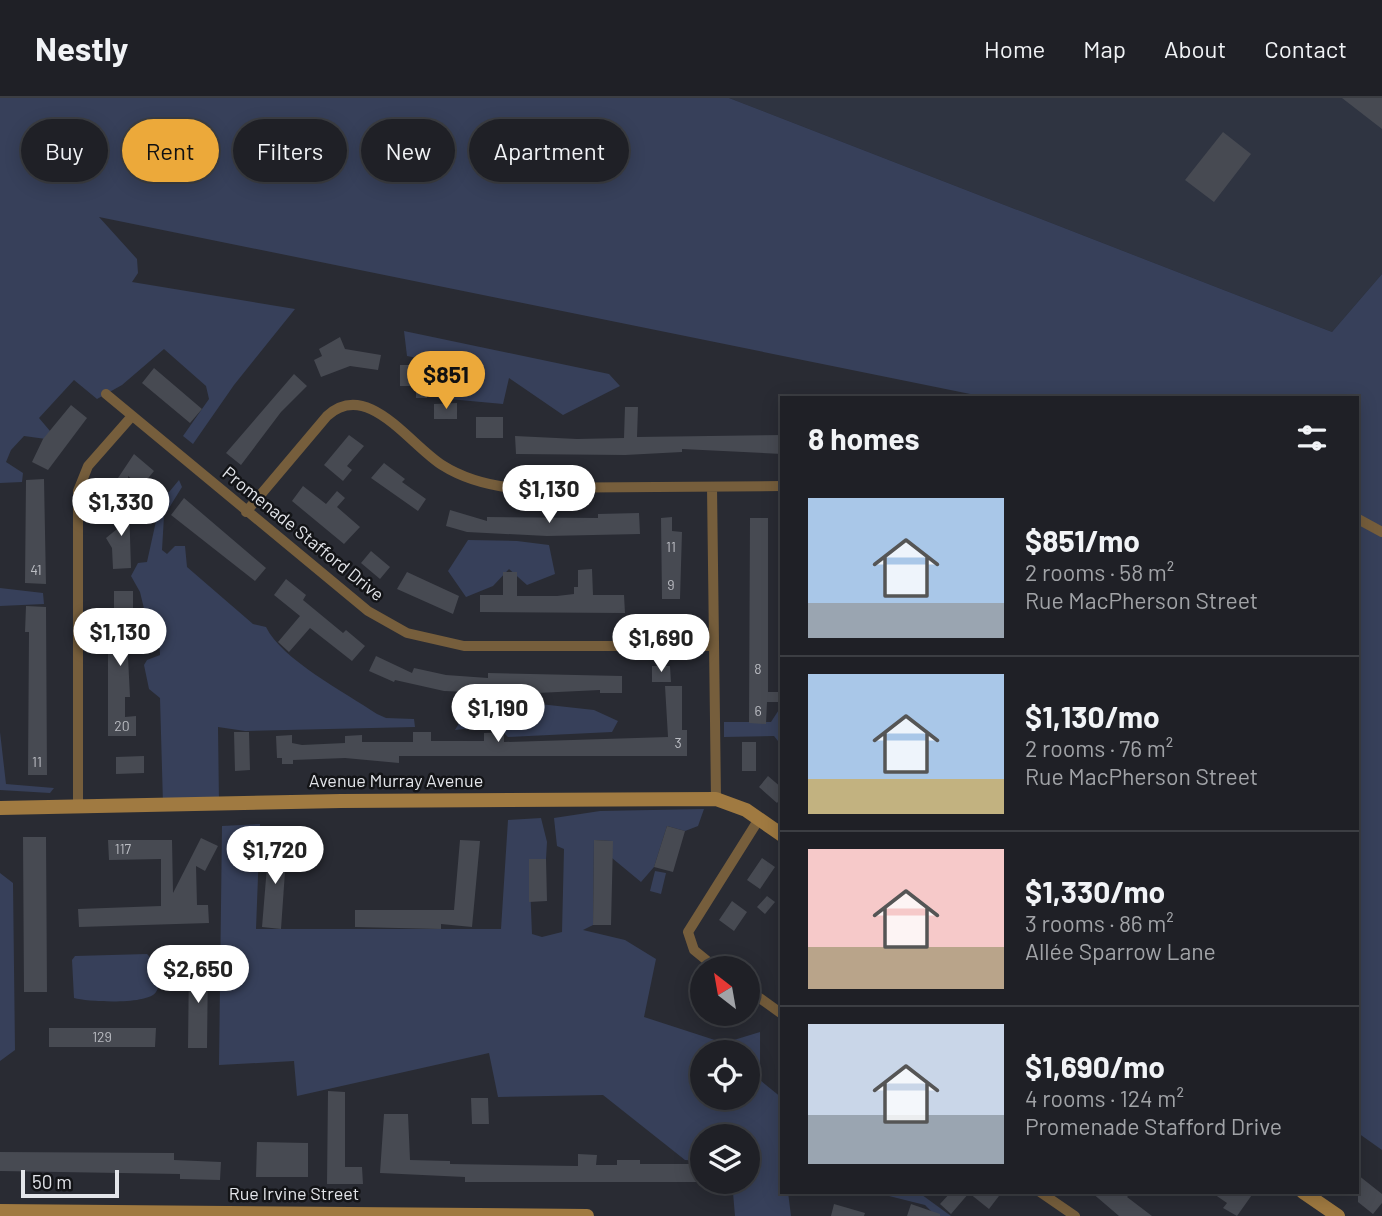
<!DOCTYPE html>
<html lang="en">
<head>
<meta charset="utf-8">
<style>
	body { margin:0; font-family:Barlow,sans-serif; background:#27282e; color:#f1f3f6; height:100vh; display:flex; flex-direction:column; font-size:26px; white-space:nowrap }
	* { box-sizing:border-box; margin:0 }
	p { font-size:23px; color:#a1a3a7 }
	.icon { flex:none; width:38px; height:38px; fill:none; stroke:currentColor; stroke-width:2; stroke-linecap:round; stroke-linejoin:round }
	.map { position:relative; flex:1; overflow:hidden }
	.details { position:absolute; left:780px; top:298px; width:579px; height:798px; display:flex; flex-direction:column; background:#1f2026; border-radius:0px; box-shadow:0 4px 18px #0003,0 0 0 2px #3c3e43 }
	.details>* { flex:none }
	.hud { position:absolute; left:21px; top:21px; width:654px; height:63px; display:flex; gap:14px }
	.needle { width:46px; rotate:329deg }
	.fabs { position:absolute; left:690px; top:858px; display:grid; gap:14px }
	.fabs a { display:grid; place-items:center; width:70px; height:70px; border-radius:50%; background:#1f2026; box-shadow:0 4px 18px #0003,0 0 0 2px #3c3e43; font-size:35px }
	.scale { position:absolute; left:21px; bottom:18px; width:98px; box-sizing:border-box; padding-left:7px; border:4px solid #e3e5ea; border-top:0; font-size:19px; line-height:24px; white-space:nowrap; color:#e3e5ea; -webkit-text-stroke:5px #131417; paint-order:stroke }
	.price { position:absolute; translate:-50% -60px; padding:0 16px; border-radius:24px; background:#fff; color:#222; font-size:23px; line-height:46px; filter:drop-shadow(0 2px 4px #0008) }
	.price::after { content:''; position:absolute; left:50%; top:42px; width:21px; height:16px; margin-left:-10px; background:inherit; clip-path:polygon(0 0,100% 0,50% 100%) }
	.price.current { background:#eca93a; color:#111 }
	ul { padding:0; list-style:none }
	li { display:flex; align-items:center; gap:21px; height:175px; padding:0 28px }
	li+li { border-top:2px solid #3c3e43 }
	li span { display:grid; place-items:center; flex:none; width:196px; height:140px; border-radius:0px; color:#555 }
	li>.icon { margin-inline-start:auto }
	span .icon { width:84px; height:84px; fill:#fffc; stroke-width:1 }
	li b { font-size:30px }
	h2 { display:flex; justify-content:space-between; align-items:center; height:84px; padding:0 28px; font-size:30px }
	.tag { padding:0 24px; border-radius:32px; background:#1f2026; box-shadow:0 4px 18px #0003,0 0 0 2px #3c3e43; font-size:24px; line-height:63px }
	.tag.current { background:#eca93a; color:#111 }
	header { display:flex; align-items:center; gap:42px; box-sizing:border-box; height:98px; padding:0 35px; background:#1f2026; border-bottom:2px solid #3c3e43 }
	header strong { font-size:33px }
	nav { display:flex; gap:38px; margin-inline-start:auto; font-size:24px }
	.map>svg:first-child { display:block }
	.built { fill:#2f3441 }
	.green { fill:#37405a; fill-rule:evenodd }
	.building { fill:#474a52 }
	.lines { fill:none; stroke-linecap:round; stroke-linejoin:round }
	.street { stroke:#765e3c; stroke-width:10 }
	.secondary { stroke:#a07a41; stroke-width:14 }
	.labels { text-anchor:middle; stroke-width:5; stroke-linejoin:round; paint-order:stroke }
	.number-label { font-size:14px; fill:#bcbec4 }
	.street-label { font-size:18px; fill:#e3e5ea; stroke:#131417 }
</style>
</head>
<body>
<header>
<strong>Nestly</strong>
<nav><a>Home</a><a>Map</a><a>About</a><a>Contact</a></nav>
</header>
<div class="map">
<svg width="1382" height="1118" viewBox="0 0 1382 1118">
	<rect width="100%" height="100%" fill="#292b33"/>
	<path class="built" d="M729,0H1382V176L1332,234Z"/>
	<path class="green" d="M0,0H729L1332,234L1382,176V1052L1358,1035V299H985L99,119L137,161L138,175L132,184L295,211L234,287L193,346L183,338L209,301L206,288L164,251L122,287L97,301L74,282L39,320L50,333L46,341L24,338L11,352L6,364L23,375L22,384L0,385Z
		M404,233L609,276L620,288L563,317L509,280L503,306L438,300L433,263L407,258Z
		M179,382L182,389L164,418L162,452L167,456L175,448H185L187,469L253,526L266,529C281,561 346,595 377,616L386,620L414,621L415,629L245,633L218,629L219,705L163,706L160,600L149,591L144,567L147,562L160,557L159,533L156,526L147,523L140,494L131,478L138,465L147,464L160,405Z
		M468,442L517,443L549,447L555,476L527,487L509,471L493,488L466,499L448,473Z
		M0,490L43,495L44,506L0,508Z
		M475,599L594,612L618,623L612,634L508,639L496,627L455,632Z
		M782,607V648L774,638L724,639V624H771Z
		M0,634L6,686L54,690L50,695L0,692Z
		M704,711L698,728L685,733L667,728L654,769L641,784L612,760V743L594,742L593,827L583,832L625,842L656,861L644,919L724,945L760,934V982L782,1000V1094H788L791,1118H735L732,1083H747V1038H702V1063L685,1062L603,997L498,999L489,955L297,998L294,963L219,967L222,728L260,726L256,831H501L508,722L541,720L547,744L546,761L529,762L532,836L542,839L562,834L564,751L557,748L554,720L600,713ZM702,954H747V999H702Z
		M655,773L666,775L661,796L650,793Z
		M0,775L13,785L15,952L0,963Z
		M147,856L158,867C158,875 161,888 156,894C148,907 89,904 74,900L72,862L75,858Z
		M873,1094H918L951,1118H936L925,1107Z"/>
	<path class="building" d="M1342,0H1382V31Z
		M1223,34L1251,56L1214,104L1185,82Z
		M340,239L345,251L381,257L378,272L350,268L321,279L314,262L322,258L319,251Z
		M426,259L427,300H416V288H400V267H414V260Z
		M154,270L202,311L190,325L142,285Z
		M294,276L307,288L281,314L241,367L226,355Z
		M465,280V297H453V281Z
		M457,305V321H434V306Z
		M71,307L87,320L48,372L32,364L43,341Z
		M625,309H638L637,339L782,337V356L682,351V354L625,357L516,356L515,338L577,341L624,340Z
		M476,319H503V340H476Z
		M349,337L364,348L347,368L352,372L343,383L324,367Z
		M134,356L154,373L141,389L128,378V393L116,383Z
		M384,365L405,381L402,384L426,401L418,413L371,380Z
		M44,381L46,486L25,485L26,382Z
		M303,388L326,406L337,393L345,400L337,409L360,429L344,446L292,403Z
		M184,400L266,470L255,483L171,417Z
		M129,407L131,470L113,471L112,450L106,440L128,422H109V408Z
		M450,412L487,423V419L598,420V416L639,415L640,436L547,438L467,434L446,428Z
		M672,419V433L682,434L680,501H662L661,420Z
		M750,420H768V594H782V604H767L766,626L749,625Z
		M371,453L390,469L380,481L361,465Z
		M592,471L593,497H624L625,515L480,514V497H503V474H517V498H557L574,496V489H578V472Z
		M407,474L459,498L453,516L397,491Z
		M286,481L306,497L303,502L343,535L346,532L365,548L352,563L310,530L289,554L278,544L300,518L274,497Z
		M114,493H133V519H126L130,599H125V619L136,618V638H108V532H114Z
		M26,508L46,509L47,677H28L29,534H25Z
		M376,558L412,575L414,570L446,577L488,580V575L622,578V595H600V592L516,596L444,593L395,582L394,584L369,573Z
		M652,568H670L671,584H652Z
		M665,588H682V632H687V658H399V665L345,660L293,662V666H282V660H277L276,638L292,637V645L302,647L345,645V638L362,637V644H413V634H431V643H484V635L504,634V644L668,639Z
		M234,634H249L250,672L235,673Z
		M742,644H756V673H742Z
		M144,658V675L116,676V659Z
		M768,678L782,690V699L777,705L759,689Z
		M667,728L685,733L673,774L654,769Z
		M23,739H46L47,894H24Z
		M201,740L218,748L205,773L196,768L197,807H208L209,825L79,829L78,811L161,808V761L109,762L108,742H172L173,795Z
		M460,742L480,743L472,829L441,826V831L355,829V812H454Z
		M594,742L613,743L611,827H593Z
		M269,744L287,745L281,831L262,829Z
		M762,760L775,769L760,791L747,782Z
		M529,761H546L547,803L529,804Z
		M767,798L775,804L765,816L757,809Z
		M732,803L747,814L734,833L719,822Z
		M189,864H208L207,950H188Z
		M49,930H156L155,949H49Z
		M328,993L345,994V1069H362L363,1086H327Z
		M471,1000H488L489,1026H472Z
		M384,1016H408L410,1062L450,1063V1066L578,1068V1056L597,1057L596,1067H617V1062H640V1066H702V1084H465V1079L380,1075Z
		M257,1044L308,1045V1079H256Z
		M0,1054L174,1055V1062L221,1064L220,1082L180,1081V1076L0,1073Z
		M1358,1077L1382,1096V1105L1373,1116L1358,1104Z
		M951,1094H1002L989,1111L969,1095L951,1116L940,1106Z
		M1091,1094H1132L1127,1099L1152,1118H1119Z
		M1211,1094H1254L1237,1118L1223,1110L1227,1105Z
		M834,1106L865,1115L864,1118H831Z
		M911,1106L940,1116V1118H907Z"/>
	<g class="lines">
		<path class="street" d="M106,296L368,513L407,535L464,548H714
			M712,389L716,701
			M246,414L327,318C367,281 409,346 442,367C464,381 487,387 513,390L782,388
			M1358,421L1382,434
			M78,709V393L88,368L132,318
			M716,870L694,852L688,834L759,721
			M747,891L782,916
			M1040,1094L1075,1118"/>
		<path class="secondary" d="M0,710L341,703L716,701L746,712L782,737
			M1303,1094L1338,1118
			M0,1113L587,1118"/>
	</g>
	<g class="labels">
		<g class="number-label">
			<text x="671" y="454">11</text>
			<text x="36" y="477">41</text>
			<text x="671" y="492">9</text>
			<text x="758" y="576">8</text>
			<text x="758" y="618">6</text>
			<text x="122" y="633">20</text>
			<text x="678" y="650">3</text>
			<text x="37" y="669">11</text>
			<text x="123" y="756">117</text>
			<text x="102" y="944">129</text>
		</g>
		<g class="street-label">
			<text transform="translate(303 436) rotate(39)" y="6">Promenade Stafford Drive</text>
			<text x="396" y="689">Avenue Murray Avenue</text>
			<text x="294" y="1102">Rue Irvine Street</text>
		</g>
	</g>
</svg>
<div class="fabs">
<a><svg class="needle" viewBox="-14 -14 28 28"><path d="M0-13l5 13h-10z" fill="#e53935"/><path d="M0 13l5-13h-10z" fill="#a1a3a7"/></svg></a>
<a><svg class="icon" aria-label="locate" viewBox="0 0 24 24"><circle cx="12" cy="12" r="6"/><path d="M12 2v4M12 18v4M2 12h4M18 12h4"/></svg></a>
<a><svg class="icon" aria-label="layers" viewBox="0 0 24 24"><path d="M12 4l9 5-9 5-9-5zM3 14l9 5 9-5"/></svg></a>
</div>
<div class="scale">50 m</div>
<b class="price current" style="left:446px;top:313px">$851</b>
<b class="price" style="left:549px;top:427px">$1,130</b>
<b class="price" style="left:121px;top:440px">$1,330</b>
<b class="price" style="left:120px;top:570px">$1,130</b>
<b class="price" style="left:661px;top:576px">$1,690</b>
<b class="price" style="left:498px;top:646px">$1,190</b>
<b class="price" style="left:275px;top:788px">$1,720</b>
<b class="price" style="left:198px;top:907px">$2,650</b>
<div class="hud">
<a class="tag">Buy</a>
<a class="tag current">Rent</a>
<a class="tag">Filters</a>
<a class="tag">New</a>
<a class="tag">Apartment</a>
</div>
<section class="details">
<h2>8 homes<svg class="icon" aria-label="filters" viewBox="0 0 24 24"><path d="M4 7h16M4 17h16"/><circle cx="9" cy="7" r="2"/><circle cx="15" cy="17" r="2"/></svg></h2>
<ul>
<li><span style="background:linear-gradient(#a9c7e8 75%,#9aa5b1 0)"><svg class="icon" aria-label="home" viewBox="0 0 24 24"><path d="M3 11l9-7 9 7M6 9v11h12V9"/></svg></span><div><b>$851/mo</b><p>2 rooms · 58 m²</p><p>Rue MacPherson Street</p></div></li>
<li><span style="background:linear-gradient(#a9c7e8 75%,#c2b280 0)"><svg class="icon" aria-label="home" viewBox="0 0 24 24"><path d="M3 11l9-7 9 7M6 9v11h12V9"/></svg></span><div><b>$1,130/mo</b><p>2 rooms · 76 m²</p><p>Rue MacPherson Street</p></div></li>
<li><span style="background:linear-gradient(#f6c9c9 70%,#b9a48a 0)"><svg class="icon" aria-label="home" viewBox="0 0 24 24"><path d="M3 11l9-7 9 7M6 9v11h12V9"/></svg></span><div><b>$1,330/mo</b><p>3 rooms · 86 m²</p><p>Allée Sparrow Lane</p></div></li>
<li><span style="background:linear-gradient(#c9d6e8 65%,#9aa5b1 0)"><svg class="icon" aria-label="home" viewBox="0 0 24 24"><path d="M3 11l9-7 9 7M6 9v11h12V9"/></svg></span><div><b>$1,690/mo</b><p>4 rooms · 124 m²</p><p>Promenade Stafford Drive</p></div></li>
</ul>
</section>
</div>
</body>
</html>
